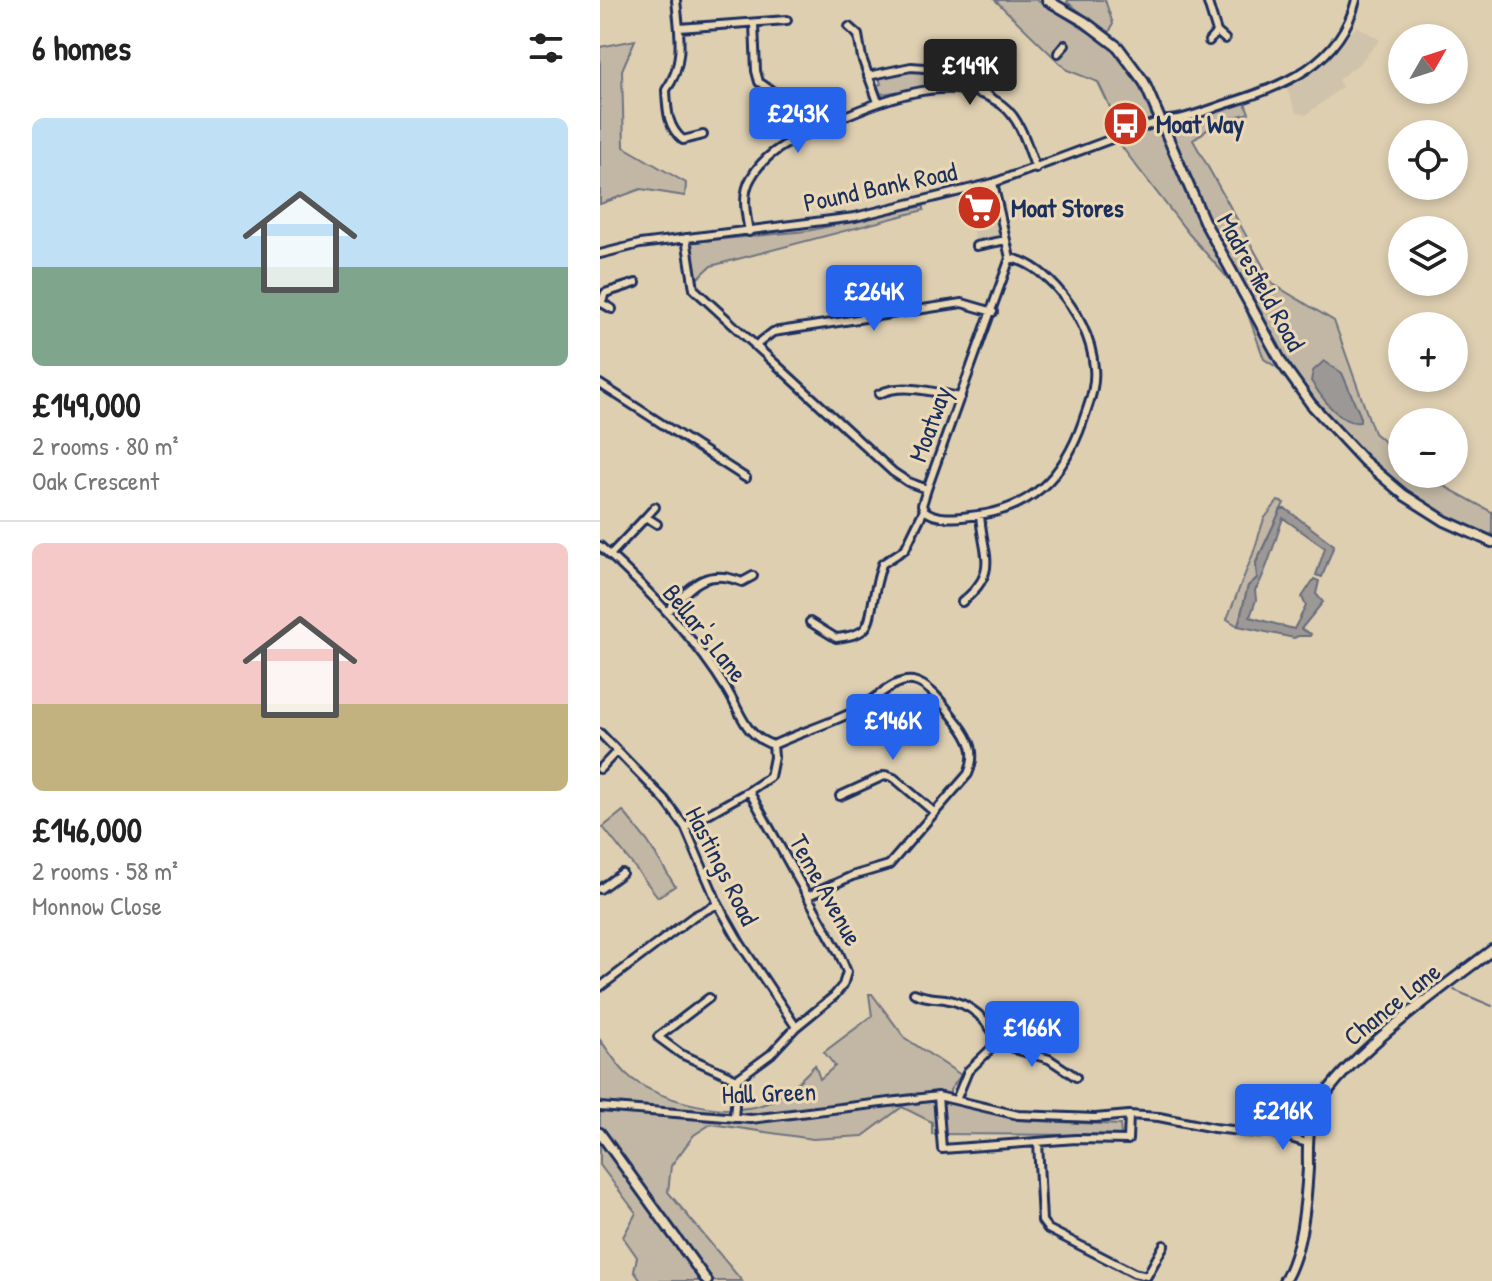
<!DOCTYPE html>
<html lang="en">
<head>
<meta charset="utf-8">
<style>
	body { margin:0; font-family:"Patrick Hand",sans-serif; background:#f2f2f2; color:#222; height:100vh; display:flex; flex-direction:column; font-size:30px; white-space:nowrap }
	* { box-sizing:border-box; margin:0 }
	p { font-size:26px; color:#767676 }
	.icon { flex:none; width:44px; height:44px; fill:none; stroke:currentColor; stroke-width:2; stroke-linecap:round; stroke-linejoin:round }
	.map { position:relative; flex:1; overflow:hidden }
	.sheet { display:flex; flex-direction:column; background:#fff; width:600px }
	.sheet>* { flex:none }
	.needle { width:52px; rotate:51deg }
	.buttons { position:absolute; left:788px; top:24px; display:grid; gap:16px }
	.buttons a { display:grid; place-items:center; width:80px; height:80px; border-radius:50%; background:#fff; box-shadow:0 4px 12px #0003; font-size:40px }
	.price { position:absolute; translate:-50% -68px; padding:0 18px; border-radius:8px; background:#2563eb; color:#fff; font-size:26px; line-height:52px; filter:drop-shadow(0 2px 4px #0008) }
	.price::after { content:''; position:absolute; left:50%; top:48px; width:24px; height:18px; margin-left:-12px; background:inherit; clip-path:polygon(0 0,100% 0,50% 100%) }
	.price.selected { background:#222; color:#fff }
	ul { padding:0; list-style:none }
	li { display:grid; align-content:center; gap:16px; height:424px; padding:0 32px }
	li+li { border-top:2px solid #e0e0e0 }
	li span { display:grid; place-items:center; height:248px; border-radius:12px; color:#555 }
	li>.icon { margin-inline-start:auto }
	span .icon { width:144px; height:144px; fill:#fffc; stroke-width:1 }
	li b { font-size:34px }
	h2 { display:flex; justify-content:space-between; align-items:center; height:96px; padding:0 32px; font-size:34px }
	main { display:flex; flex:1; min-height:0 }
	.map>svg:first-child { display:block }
	.built { fill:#d0c3ab }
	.green { fill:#c2b7a4; stroke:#6e7381; stroke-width:2 }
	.water { fill:#9c9895; stroke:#686e7f; stroke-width:2 }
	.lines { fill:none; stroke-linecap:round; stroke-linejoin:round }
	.stream { stroke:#686e7f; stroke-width:2 }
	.street-casing { stroke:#1b2f5e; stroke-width:12 }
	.secondary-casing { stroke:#1b2f5e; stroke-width:14 }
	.street { stroke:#ebd9b6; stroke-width:6 }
	.secondary { stroke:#ebd9b6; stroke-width:8 }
	.labels { text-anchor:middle; stroke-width:6; stroke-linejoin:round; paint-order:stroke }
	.poi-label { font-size:26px; font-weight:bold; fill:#1b2f5e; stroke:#ebd9b6; text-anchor:start }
	.street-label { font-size:26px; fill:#1b2f5e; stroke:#ebd9b6 }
</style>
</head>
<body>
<main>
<section class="sheet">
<h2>6 homes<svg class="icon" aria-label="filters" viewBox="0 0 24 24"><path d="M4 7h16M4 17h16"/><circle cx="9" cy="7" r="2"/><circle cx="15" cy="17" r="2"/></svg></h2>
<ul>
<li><span style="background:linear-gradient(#bfe0f5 60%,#7fa58c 0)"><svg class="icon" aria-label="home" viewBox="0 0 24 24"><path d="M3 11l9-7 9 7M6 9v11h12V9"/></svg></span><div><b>£149,000</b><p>2 rooms · 80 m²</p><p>Oak Crescent</p></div></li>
<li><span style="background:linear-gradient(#f6c9c9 65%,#c2b280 0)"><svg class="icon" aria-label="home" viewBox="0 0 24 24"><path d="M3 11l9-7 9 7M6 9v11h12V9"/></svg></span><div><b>£146,000</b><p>2 rooms · 58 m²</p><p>Monnow Close</p></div></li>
</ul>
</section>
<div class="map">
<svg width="892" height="1281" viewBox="0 0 892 1281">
	<rect width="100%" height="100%" fill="#decfb1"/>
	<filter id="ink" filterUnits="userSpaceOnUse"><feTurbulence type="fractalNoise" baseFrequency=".0125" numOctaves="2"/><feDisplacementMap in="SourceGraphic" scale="16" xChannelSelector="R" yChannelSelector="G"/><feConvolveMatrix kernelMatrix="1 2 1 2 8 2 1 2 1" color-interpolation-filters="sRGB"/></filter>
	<g filter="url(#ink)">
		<path class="built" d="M757,26L780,40L760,63L738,80L742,87L706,115L696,112L687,89L735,53Z
			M389,200L400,238L376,244L366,206Z"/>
		<path class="green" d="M395,0H437L517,50L543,91L557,132L645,103L649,113L618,122L593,140L673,284L734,321L774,433L802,457V474H822L892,512V538L866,528L811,498L764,456L698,381L664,359L640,292L589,234L518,142L525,139L498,82L467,70Z
			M468,0H505L513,24L509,33L467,2Z
			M35,40L22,70L24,147L86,183L85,196L41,189L0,204V47Z
			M302,70C330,70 352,75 377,88L342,85L281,94L277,85L281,84L279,76Z
			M324,206V210L111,266L96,280L91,242L207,231Z
			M678,501L684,503L656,562L657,578L648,586L638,626L627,619L653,554L664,519Z
			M23,811L48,842L75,886L58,897L3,827Z
			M269,994H272L305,1038L361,1075L350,1090V1102L418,1120L520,1125L521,1135L332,1134V1122L302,1107L263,1136L213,1139L111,1124L94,1135L71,1166L68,1192L142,1281H41L34,1271L37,1257L23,1237L36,1213L0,1165V1040C10,1052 19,1069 31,1078C61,1102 131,1118 167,1103C185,1096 202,1079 215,1065L220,1079L235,1066L224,1052L272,1016Z"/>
		<path class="water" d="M724,361L742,373L760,415V422C740,426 721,396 711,381L713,371Z
			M681,509H686L734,545L722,577L716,575L725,548L683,518C677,534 664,581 655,590L656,600L650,617L694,629L706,606L702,597L714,579L719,581L716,594L723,602L701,629L711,634L710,636H698L694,638L638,626L648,586L657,578L656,563Z"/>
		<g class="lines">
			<path class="stream" d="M854,990L892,1006"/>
			<defs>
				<path id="street" d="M76,0C79,31 86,63 66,90C67,109 67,127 83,140L103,135
					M607,0L617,32L625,39
					M154,24L156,71L159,82L182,98
					M249,27L258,35L262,58L278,102
					M79,28L187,20
					M609,41L617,32
					M458,53L465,45
					M348,71L377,84L390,97
					M268,76L311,67L338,69
					M149,232C146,214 141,195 151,178C166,150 195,139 223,126C272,103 352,68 402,105C421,119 428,148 436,169
					M86,238L94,289L293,472L308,482L327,489
					M376,246L406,240
					M0,254L40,244L255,217L393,183L560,121C566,120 572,120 578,119C594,116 611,109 626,104C684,86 740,64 756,0
					M2,301L5,293L36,283
					M0,302L12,309
					M155,346L173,332L362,303L393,312
					M0,384L146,478
					M279,394C303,382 335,393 361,397
					M324,510C336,520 355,518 370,516C431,511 464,476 483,421C489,403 496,387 494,368C492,338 476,309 456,287C444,274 428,261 410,258
					M46,517L55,507
					M0,546C47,588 94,636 127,690C142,714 144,735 173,745
					M10,555L46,517L57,524
					M362,602C400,571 383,557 380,515
					M67,612C92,586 104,567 142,582L153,576
					M210,622L236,638C272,634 268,625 274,596C276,585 279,574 282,564L305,549L324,510L322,505L327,489L410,258L393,183
					M0,733L65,800L85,827L118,904L140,943L196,1027
					M173,745C201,732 232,723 259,709C275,700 294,678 313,681C332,685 347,710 358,723C371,740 377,753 368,774L289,865L252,876L208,896
					M0,769L17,751
					M240,796L286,775L294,778L334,812
					M85,827L149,791
					M0,889L22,873
					M0,987L94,916L118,904
					M314,993C325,998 334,998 345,999C373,1004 385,1019 399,1041L368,1071L356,1100
					M109,998L58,1037L81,1054L137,1079
					M399,1041L418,1050L449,1059L476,1077
					M338,1096L342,1149L476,1139L528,1140L529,1115
					M0,1107L151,1119L338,1096L418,1115L495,1118L529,1115L559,1117L614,1128L659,1133L711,1117
					M134,1118L137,1079L171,1054L196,1027L234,996L243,985L247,972L239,953L149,791L170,777L174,757L173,745
					M668,1131L707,1143
					M438,1142L442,1221L448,1229L534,1273L547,1276L564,1245"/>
				<path id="secondary" d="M447,0L485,22L518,47L544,82L604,221L683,365L711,404L764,461L804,495L845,521L892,542
					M0,1133L107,1281
					M684,1281C702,1252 706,1202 708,1168C708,1154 707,1140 710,1126C719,1073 848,984 892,950"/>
			</defs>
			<use href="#street" class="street-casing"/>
			<use href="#secondary" class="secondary-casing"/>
			<use href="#street" class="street"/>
			<use href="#secondary" class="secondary"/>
		</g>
	</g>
	<defs>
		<symbol id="bus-disc" viewBox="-11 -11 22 22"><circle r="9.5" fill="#c8321e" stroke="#ebd9b6"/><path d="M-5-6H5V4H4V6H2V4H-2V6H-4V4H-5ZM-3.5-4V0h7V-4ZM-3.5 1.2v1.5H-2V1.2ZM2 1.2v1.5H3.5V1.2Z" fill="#fff"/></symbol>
		<symbol id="supermarket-disc" viewBox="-11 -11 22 22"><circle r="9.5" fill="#c8321e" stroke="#ebd9b6"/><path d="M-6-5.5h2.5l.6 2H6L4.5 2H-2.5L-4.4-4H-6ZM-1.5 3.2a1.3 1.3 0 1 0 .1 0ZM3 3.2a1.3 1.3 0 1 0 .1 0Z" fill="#fff"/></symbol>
	</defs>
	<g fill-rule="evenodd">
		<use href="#bus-disc" x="500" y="98" width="51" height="51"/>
		<use href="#supermarket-disc" x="354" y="182" width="51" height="51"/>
	</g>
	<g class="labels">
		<g class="poi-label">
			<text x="556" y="133">Moat Way</text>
			<text x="411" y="217">Moat Stores</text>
		</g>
		<g class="street-label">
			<text transform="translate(280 187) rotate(-12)" y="9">Pound Bank Road</text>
			<text transform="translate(661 282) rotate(61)" y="9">Madresfield Road</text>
			<text transform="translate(330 424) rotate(-70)" y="9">Moatway</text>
			<text transform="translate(105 633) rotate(51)" y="9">Bellar's Lane</text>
			<text transform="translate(122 866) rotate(63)" y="9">Hastings Road</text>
			<text transform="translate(226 890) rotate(61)" y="9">Teme Avenue</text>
			<text transform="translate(792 1004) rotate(-39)" y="9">Chance Lane</text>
			<text transform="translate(169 1093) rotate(-2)" y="9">Hall Green</text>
		</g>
	</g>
</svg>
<div class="buttons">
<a><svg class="needle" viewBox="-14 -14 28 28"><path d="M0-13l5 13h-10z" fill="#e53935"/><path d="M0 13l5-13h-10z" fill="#767676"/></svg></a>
<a><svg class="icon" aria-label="locate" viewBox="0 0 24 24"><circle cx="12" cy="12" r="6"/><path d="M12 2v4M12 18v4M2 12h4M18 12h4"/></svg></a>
<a><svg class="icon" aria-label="layers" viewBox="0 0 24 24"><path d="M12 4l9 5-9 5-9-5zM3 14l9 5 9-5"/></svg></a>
<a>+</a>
<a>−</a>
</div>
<b class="price selected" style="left:370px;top:107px">£149K</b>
<b class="price" style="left:198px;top:155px">£243K</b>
<b class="price" style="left:274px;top:333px">£264K</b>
<b class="price" style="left:293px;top:762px">£146K</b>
<b class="price" style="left:432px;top:1069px">£166K</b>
<b class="price" style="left:683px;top:1152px">£216K</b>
</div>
</main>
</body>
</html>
